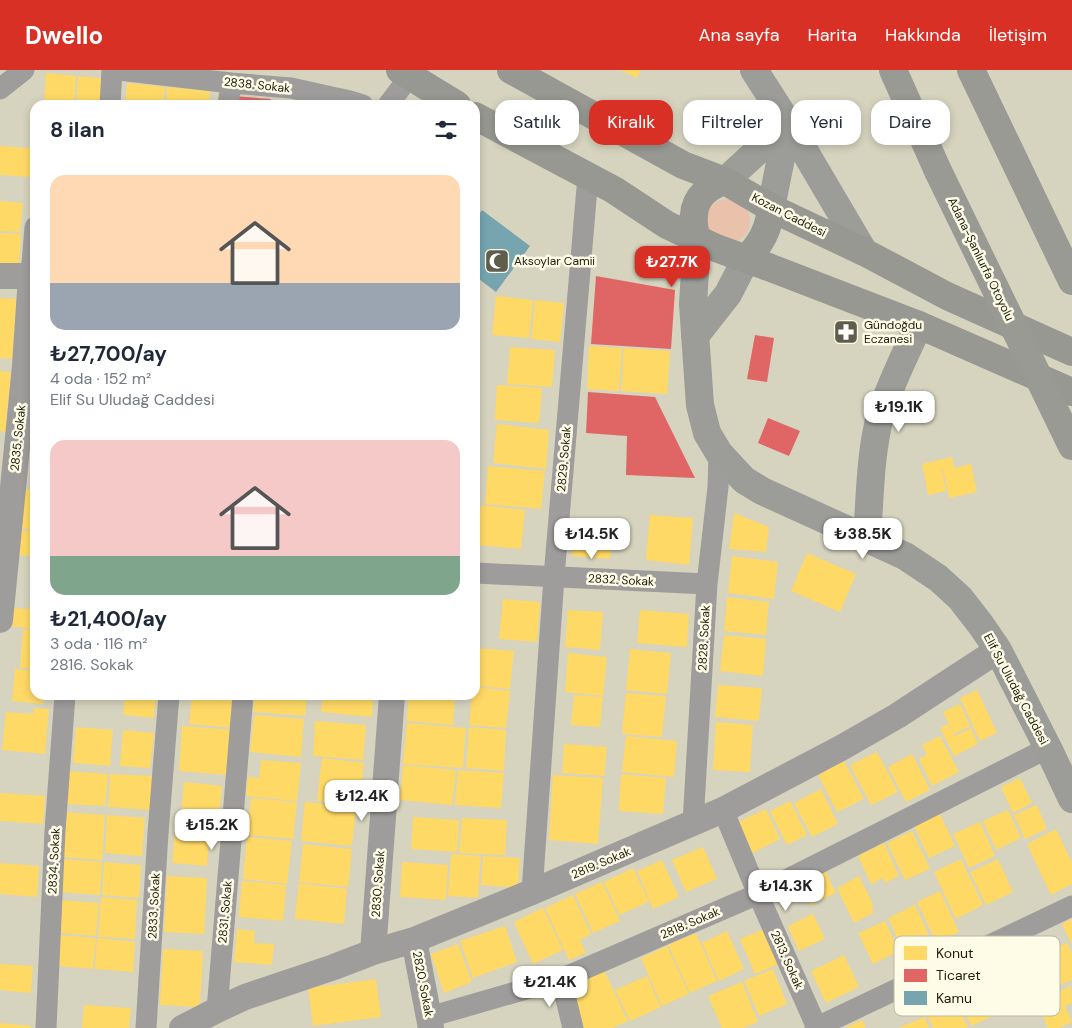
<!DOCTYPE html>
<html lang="tr">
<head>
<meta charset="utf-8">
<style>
	body { margin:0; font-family:"DM Sans",sans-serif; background:#f2f2f3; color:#1f2937; height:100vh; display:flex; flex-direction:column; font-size:19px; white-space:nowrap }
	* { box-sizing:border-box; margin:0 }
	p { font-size:16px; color:#747a83 }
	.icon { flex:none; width:28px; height:28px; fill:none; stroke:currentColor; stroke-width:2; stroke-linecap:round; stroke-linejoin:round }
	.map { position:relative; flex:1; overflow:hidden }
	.details { position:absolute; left:30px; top:30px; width:450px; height:600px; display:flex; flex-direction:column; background:#fff; border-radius:15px; box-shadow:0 2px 8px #0003 }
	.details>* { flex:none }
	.guide { position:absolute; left:495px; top:30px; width:475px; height:45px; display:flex; gap:10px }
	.price { position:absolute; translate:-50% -42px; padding:0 11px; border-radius:10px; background:#fff; color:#222; font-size:16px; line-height:32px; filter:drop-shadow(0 1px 2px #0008) }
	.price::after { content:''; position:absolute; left:50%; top:30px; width:15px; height:11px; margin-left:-8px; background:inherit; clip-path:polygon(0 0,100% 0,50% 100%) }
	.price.current { background:#d93025; color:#fff }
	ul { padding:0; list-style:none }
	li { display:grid; align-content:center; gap:10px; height:265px; padding:0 20px }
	li span { display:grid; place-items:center; height:155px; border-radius:15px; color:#555 }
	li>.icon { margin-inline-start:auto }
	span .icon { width:90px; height:90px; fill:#fffc; stroke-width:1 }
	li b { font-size:21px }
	h2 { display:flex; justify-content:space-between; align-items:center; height:60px; padding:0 20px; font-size:21px }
	.pill { padding:0 18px; border-radius:15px; background:#fff; box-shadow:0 2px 8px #0003; font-size:18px; line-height:45px }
	.pill.current { background:#d93025; color:#fff }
	header { display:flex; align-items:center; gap:30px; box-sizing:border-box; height:70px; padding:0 25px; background:#d93025; color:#fff }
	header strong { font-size:24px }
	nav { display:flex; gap:28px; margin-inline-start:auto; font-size:18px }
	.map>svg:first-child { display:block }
	.green { fill:#eac2ab }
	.homes { fill:#ffd966 }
	.shops { fill:#e06666 }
	.public { fill:#76a5af }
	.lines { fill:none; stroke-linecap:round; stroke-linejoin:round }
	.minor { stroke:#9e9d9b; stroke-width:21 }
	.tertiary { stroke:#9e9d9b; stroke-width:26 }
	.secondary { stroke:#9c9c98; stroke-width:28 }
	.trunk { stroke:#989892; stroke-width:28 }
	.motorway { stroke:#9a9a94; stroke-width:28 }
	.labels { text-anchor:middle; stroke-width:5; stroke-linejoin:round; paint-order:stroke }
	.street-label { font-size:12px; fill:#1f1d0e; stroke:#fefbe7 }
	.poi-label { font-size:12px; fill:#1f1d0e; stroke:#fefbe7; text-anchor:start }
	.key { fill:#fefbe7; stroke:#bbb8a6; stroke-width:1 }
	.key-label { font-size:14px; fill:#1f1d0e }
</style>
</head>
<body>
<header>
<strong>Dwello</strong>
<nav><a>Ana sayfa</a><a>Harita</a><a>Hakkında</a><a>İletişim</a></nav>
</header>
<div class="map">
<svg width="1072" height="958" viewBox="0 0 1072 958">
	<rect width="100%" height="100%" fill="#d6d3be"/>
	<path class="green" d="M729,129C734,131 740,133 744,136C753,144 751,161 742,168C738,171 735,172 731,173L708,159C706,141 708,131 729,129Z"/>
	<path class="homes" d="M621,0H641L637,8Z
		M46,3L76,6L74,35H44Z
		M78,6L107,9L105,35H76Z
		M127,13L165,17L163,35H125Z
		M167,17L210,21L209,35H166Z
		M0,76L31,78L30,107L0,105Z
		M0,131L23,133L20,162L0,161Z
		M0,163L21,164L19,194L0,193Z
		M496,226L533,230L529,268L492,265Z
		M0,228L17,229L12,289L0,288Z
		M535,230L564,233L560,272L531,269Z
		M475,234L478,235L476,257H475Z
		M589,276L622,278L619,321L587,319Z
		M510,277L555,280L552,317L507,314Z
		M624,278L670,281L667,324L621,321Z
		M0,301L11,302L6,362L0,361Z
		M497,315L542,318L539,353L495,350Z
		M497,354L549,360L546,399L493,393Z
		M34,381H35V404H32Z
		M952,387L954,398L971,394L977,422L949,428L943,399H942L946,421L928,425L922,394Z
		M488,396L545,401L541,439L485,434Z
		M24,419L35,420V460L17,458Z
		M481,435L525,440L521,479L477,475Z
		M734,443L769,457L766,482L729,479Z
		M650,445L693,448L689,495L646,490Z
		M575,453L613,456L610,489L572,486Z
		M16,460L35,461V486L15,485Z
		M807,483L856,504L840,542L791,521Z
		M732,486L778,492L774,529L728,523Z
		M727,527L769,532L766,565L724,561Z
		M503,529L540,532L537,572L499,569Z
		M30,532H35V559L10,556L11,538L29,539Z
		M568,540L603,542L600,580L565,577Z
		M640,540L689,544L687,577L637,573Z
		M23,559L35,560V599L20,598Z
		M724,565L766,569L763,606L720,601Z
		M477,578L514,581L510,619L475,616Z
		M630,579L671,583L667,624L626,620Z
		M568,583L607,587L603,626L565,622Z
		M15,599L35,601V625H44L43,634L12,631Z
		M718,615L762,618L759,651L715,647Z
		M475,617L510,621L506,658L469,655L472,625H475Z
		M977,620L997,663L980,671L960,628Z
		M626,623L666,626L662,667L622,664Z
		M125,625H156L154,648L123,645Z
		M192,625H235L232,658L189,654Z
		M255,625H307L305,646L253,642Z
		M323,625H373L372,647L321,642Z
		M409,625H455L453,655L407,651Z
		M574,625L603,627L600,657L571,655Z
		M960,634L970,656L954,664L943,642Z
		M34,638L49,639L45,684L2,680L6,642L33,644Z
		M254,645L304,649L301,687L250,682Z
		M315,651L366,655L363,690L313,686Z
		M716,652L753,655L750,702L713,700Z
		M407,653L466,658L463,698L403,694Z
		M948,654L955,666L971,658L978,674L954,686L940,658Z
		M182,656L232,660L229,705L179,701Z
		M76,657L113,660L110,696L73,693Z
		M469,657L506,660L504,701L466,698Z
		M123,660L154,663L150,698L120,696Z
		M626,666L677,671L674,707L622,702Z
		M940,666L959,702L932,716L919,689L927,685L922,675Z
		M564,674L607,677L604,706L562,703Z
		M877,682L898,722L871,735L850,695Z
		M912,684L930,720L906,732L888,697Z
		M322,688L364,693L359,735L317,731Z
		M261,690L301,693L297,731L246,726L248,707L259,708Z
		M844,691L864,729L837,742L818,705Z
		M403,695L456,700L452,735L400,730Z
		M458,700L504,703L501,738L455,735Z
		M67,701L108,704L105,736L65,734Z
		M110,704L153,706L151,740L108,737Z
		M621,704L666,708L663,744L619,741Z
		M553,705L603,708L598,774L549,770Z
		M1020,708L1032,733L1013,743L1001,717Z
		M184,712L222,716L218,752L181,748Z
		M821,719L838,754L812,767L794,733Z
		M0,723L45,726L43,754L0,751Z
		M251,728L297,732L293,769L247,765Z
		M790,731L807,765L787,775L770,741Z
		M305,732L356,737L352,776L301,771Z
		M1037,735L1047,759L1025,769L1014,745Z
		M766,739L780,769L753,783L738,752Z
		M1008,740L1021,768L996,780L983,751Z
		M65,742L105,745L102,790L62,787Z
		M940,744L955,776L929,788L914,756Z
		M107,745L145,748L142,786L105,783Z
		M413,747L459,750L457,782L411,779Z
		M462,748L507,750L505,785L459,783Z
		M980,752L995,786L969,798L953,764Z
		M1056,759L1072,793V814L1051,825L1027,774Z
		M175,761L210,764L207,796L172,793Z
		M912,761L930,799L905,810L887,773Z
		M247,767L292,771L287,814L243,809Z
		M884,773L899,806L885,813L883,808L871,814L858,786Z
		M303,774L352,779L348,817L299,812Z
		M703,777L717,809L686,822L672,790Z
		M451,784L481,786L478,828L448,826Z
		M483,786L520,788L518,818L481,815Z
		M62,789L102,792L100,825L59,822Z
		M961,789L983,835L956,849L934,802Z
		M998,789L1013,822L986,835L970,802Z
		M662,790L679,827L653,839L637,801Z
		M104,792L141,795L139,828L102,825Z
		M402,792L448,795L446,830L400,827Z
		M0,793L39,796L37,827L0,824Z
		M823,796L836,823L810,835L798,808Z
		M633,798L649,832L619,845L604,812Z
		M167,806L207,808L204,864L164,862Z
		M859,806L872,832L873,843L854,853L837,818Z
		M242,811L286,815L283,851L239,847Z
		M602,812L620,851L593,863L575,824Z
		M299,813L347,819L344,854L295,849Z
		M940,821L959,862L936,872L917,832Z
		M573,825L591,864L580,870L586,883L569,890L545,838Z
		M101,827L137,830L135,869L98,867Z
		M62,830L99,833L96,866L60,863Z
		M915,835L933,874L906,887L888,848Z
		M543,838L563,880L533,894L514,852Z
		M813,844L825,869L799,881L788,856Z
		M1072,849V875L1062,854Z
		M885,851L899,881L873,894L858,863Z
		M505,856L517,892L473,908L460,871Z
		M237,859L255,861L254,873L274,874L272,895L234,892Z
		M764,859L779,894L755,904L740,869Z
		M727,861L744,899L719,911L702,873Z
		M696,863L717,911L690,923L668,875Z
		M60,865L96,868L93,899L58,896Z
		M97,868L135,872L133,902L95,899Z
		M1067,873L1072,883V910L1055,917L1040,885Z
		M458,874L472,912L444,923L431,884Z
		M667,876L689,924L662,936L641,888Z
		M163,879L203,881L200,937L160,935Z
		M844,885L859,917L826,933L811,901Z
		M0,894L33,896L31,923L0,920Z
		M773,899L787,934L759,946L744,911Z
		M604,900L628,951L612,958H584L566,917Z
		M647,906L661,937L630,951L615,920Z
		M376,909L381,947L313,956L308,918Z
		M742,912L758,952L743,958H722L708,926Z
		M981,914L995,945L971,956L957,925Z
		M1071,916L1072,933L1065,936L1072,952L1059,958H1048L1036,931Z
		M956,932L968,958H933L927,945Z
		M84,935L131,938L129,958H82Z
		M925,947L929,958H898Z
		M862,950L866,958H844Z
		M0,953L31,956V958H0Z"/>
	<path class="shops" d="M233,26L271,29L270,35H232Z
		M596,206L675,220L671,279L591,274Z
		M755,265L774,268L767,312L747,309Z
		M588,322L655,327L695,408L626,405L627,366L586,363Z
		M768,348L800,361L789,386L758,373Z"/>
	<path class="public" d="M482,140L530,176L496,222L475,206V150Z"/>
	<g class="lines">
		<path class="minor" d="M119,0L231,13L291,18L350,31L363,35
			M0,19L24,0
			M110,35L112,0
			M228,35L231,13
			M388,35L410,6
			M31,206L35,157
			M475,503L707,514
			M723,740L758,824L817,958
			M693,753L707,514L718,417L719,383
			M532,822L554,507L588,106
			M561,909L573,958
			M217,940L243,625
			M429,947L561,909L758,824L1048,678
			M46,958L55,761L65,625
			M146,958L158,763L169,625
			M815,958L1072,836"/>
		<path class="tertiary" d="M0,206H31L25,296L0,550
			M414,870L431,958
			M373,882L392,625
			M182,958L217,940L245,927L334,897L373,882L414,870L532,822L723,740L841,678L897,646L998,580"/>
		<path class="secondary" d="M754,0L788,53L864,182
			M725,111L788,53
			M771,138L788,53
			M697,169L693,234L700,335L707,363L719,383L744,410L762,421L905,486L938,508L960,528L981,555L998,580L1048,678L1072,729
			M695,266L728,224L746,189
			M867,468C870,428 870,381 881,343C891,313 905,284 919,255"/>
		<path class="trunk" d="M400,0L457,35
			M511,0L683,95L725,111L771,138L864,182L947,226L1072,282
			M475,46L614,120L667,155L716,178L763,195L919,255L1072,322
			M697,169C695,162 693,153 694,145C695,127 709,116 725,111
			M746,189C761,174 769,159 771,138"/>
		<path class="motorway" d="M893,0L938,101L1072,376
			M971,0L1072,211"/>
	</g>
	<defs>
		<symbol id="mosque-square" viewBox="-11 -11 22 22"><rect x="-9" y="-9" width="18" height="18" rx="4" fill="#5f5d4c" stroke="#fefbe7"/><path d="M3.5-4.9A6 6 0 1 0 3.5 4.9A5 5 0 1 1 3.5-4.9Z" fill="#fff"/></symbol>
		<symbol id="pharmacy-square" viewBox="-11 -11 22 22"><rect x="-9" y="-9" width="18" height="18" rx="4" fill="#5f5d4c" stroke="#fefbe7"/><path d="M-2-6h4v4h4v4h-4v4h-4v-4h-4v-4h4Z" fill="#fff"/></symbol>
	</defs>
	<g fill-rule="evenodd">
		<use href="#mosque-square" x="483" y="177" width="28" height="28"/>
		<use href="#pharmacy-square" x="832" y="248" width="28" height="28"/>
	</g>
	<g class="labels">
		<g class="street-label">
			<text transform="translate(257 15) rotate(6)" y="4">2838. Sokak</text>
			<text transform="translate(789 145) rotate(27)" y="4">Kozan Caddesi</text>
			<text transform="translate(981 189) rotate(64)" y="4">Adana-Şanlıurfa Otoyolu</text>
			<text transform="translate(18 368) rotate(-84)" y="4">2835. Sokak</text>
			<text transform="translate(564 389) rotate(-85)" y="4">2829. Sokak</text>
			<text transform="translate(621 510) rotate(3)" y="4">2832. Sokak</text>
			<text transform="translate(704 568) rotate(-87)" y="4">2828. Sokak</text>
			<text transform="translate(1016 619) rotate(62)" y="4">Elif Su Uludağ Caddesi</text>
			<text transform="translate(54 791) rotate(-87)" y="4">2834. Sokak</text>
			<text transform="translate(601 793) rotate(-23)" y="4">2819. Sokak</text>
			<text transform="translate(378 814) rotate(-86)" y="4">2830. Sokak</text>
			<text transform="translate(154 836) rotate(-87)" y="4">2833. Sokak</text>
			<text transform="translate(225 842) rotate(-85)" y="4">2831. Sokak</text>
			<text transform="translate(690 853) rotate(-23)" y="4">2818. Sokak</text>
			<text transform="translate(787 890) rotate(66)" y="4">2813. Sokak</text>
			<text transform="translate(423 914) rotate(79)" y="4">2820. Sokak</text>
		</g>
		<g class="poi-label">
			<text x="514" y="195">Aksoylar Camii</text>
			<text x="864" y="259">Gündoğdu<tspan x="864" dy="14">Eczanesi</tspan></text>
		</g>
	</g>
	<rect x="894" y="866" width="166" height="80" rx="8" class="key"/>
	<rect x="904" y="876" width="23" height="14" fill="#ffd966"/>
	<rect x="904" y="899" width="23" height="13" fill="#e06666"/>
	<rect x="904" y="921" width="23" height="14" fill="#76a5af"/>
	<g class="key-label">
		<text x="936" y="888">Konut</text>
		<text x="936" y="910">Ticaret</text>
		<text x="936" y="933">Kamu</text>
	</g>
</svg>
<b class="price current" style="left:672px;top:218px">₺27.7K</b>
<b class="price" style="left:899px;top:363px">₺19.1K</b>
<b class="price" style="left:592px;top:490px">₺14.5K</b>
<b class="price" style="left:863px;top:490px">₺38.5K</b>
<b class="price" style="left:362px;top:752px">₺12.4K</b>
<b class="price" style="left:212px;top:781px">₺15.2K</b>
<b class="price" style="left:786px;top:842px">₺14.3K</b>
<b class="price" style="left:550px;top:938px">₺21.4K</b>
<div class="guide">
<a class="pill">Satılık</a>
<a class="pill current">Kiralık</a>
<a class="pill">Filtreler</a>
<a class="pill">Yeni</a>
<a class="pill">Daire</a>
</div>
<section class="details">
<h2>8 ilan<svg class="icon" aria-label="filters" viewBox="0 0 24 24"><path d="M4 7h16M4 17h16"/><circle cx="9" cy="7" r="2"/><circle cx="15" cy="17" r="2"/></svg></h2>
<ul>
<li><span style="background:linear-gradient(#ffd9b3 70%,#9aa5b1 0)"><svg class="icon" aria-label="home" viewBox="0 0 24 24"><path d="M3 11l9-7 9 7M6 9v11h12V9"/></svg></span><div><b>₺27,700/ay</b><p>4 oda · 152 m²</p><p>Elif Su Uludağ Caddesi</p></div></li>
<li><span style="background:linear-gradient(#f6c9c9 75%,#7fa58c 0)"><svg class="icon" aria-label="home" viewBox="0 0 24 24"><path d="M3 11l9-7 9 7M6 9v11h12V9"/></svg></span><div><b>₺21,400/ay</b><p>3 oda · 116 m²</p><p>2816. Sokak</p></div></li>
</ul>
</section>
</div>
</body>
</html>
